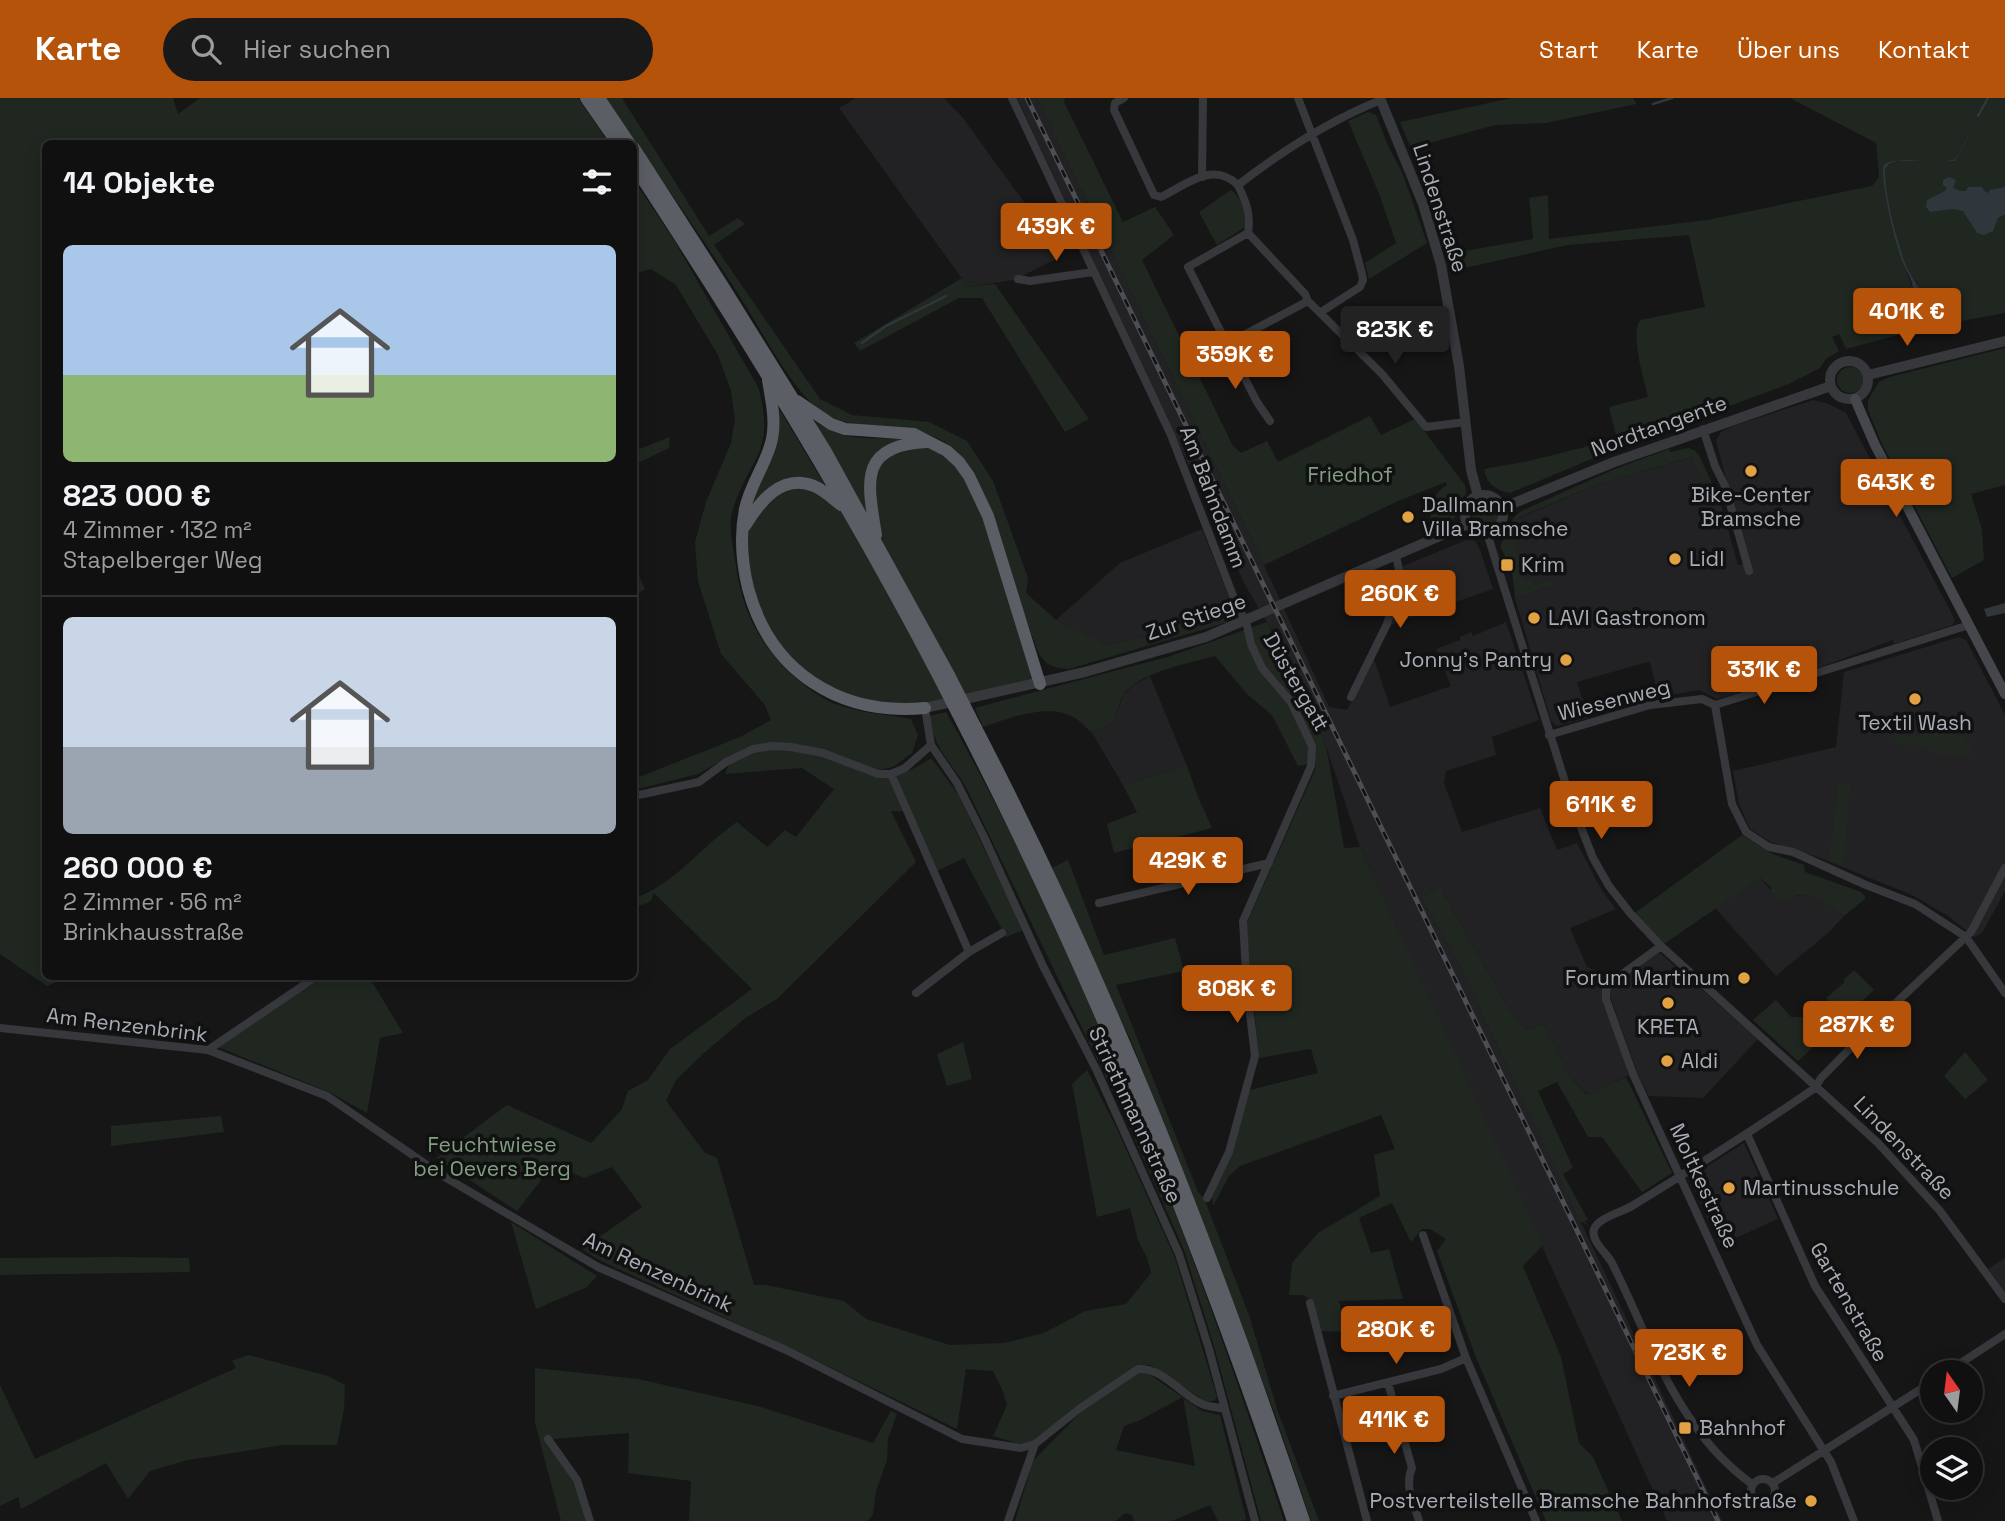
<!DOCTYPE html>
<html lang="de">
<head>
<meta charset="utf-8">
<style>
	body { margin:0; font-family:"Space Grotesk",sans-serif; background:#19191a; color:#f1f3f6; height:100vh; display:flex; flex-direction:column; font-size:26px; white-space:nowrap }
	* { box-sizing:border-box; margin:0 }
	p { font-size:23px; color:#9c9d9f }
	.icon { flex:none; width:38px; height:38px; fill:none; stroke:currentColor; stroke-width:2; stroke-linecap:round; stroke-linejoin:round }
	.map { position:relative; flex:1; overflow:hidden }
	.drawer { position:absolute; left:42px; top:42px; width:595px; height:840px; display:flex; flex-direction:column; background:#101011; border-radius:10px; box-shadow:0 4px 18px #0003,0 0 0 2px #303031 }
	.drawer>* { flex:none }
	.needle { width:46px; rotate:346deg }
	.buttons { position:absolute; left:1920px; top:1262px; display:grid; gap:14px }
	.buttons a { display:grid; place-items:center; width:63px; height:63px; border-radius:50%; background:#101011; box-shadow:0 4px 18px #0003,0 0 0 2px #303031; font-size:35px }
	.price { position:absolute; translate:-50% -60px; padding:0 16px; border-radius:7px; background:#b45309; color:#fff; font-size:23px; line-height:46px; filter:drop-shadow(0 2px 4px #0008) }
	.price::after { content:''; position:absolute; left:50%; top:42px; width:21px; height:16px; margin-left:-10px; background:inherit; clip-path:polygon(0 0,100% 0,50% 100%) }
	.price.selected { background:#222; color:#fff }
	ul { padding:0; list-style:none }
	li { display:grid; align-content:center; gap:14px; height:371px; padding:0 21px }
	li+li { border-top:2px solid #303031 }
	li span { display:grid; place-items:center; height:217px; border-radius:10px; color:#555 }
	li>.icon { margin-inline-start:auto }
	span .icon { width:126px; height:126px; fill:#fffc; stroke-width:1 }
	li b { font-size:30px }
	h2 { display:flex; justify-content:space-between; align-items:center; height:84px; padding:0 21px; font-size:30px }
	header { display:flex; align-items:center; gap:42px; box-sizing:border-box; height:98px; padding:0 35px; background:#b45309; color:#fff }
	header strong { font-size:33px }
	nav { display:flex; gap:38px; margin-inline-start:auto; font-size:24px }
	.search { width:490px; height:63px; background:#19191a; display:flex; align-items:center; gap:18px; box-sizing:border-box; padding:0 24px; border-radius:38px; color:#9c9d9f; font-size:26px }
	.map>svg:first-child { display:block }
	.built { fill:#222224 }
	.green { fill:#202720; fill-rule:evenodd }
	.water { fill:#2f373c }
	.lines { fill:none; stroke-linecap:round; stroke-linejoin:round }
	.stream { stroke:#2f373c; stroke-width:2.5 }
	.minor { stroke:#37383c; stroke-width:8 }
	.tertiary { stroke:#37383c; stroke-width:10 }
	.secondary { stroke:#45474c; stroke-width:10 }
	.trunk { stroke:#5b5e64; stroke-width:12 }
	.rail-casing { stroke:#4c4e53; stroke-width:5 }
	.rail { stroke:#111112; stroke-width:2.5; stroke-dasharray:8; stroke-linecap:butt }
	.trunk-bridge { stroke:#5b5e64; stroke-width:12 }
	.poi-dot { fill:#e2a143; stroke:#111112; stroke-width:2.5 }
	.labels { text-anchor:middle; stroke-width:7; stroke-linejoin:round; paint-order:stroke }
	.street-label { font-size:21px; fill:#a9aeb6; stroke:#111112 }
	.park-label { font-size:21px; fill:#829f81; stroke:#111112 }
	.poi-label { font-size:21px; fill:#a9aeb6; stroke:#111112; text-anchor:start }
</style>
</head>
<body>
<header>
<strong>Karte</strong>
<div class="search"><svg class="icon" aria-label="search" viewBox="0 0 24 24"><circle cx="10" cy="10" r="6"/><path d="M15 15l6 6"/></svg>Hier suchen</div>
<nav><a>Start</a><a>Karte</a><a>Über uns</a><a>Kontakt</a></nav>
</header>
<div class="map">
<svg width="2005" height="1423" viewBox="0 0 2005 1423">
	<rect width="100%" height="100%" fill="#161617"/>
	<path class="built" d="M856,0H944L963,20L1024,104L1056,161L1014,182L968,189L839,10Z
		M1017,0H1037L1264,467L1329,609L1347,612L1374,561L1390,609L1451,588L1436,551L1460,542V539L1471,534L1473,538L1506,524L1539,622L1492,639L1496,657L1446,673L1444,685L1462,734L1540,710L1557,752L1577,745L1601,791L1616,811L1570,830L1587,869L1607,876L1603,899L1629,977L1588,997L1571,980L1544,926L1527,932L1510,913L1440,789L1421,799L1458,864L1722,1423H1667L1360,749L1326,648L1267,524L1245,487Z
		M1813,302L1826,305L1846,315L1955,522L1953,527L1894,546L1893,542L1810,573L1717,601L1699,592L1659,599L1650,564L1644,565L1577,584L1588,620L1557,628L1551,623L1515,500L1551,488L1552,482L1535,487L1533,482L1525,483L1511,434L1516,428L1517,421L1598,386L1693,359L1702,384L1708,383L1714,405L1720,403L1738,467L1749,465L1716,343L1721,334L1733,328Z
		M1202,431L1232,507L1168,533L1109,547L1056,522L1120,465Z
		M1469,441L1475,443L1479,449L1493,491L1390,527L1404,481L1403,468Z
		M1959,539L1966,542L2005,617V793L1982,835L1975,839L1948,818L1912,797L1815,758L1771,744L1750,731L1739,706L1733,673L1836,649L1844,574Z
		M1150,578L1187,668L1123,687L1092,635L1114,623L1123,597L1132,588Z
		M1760,780L1780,803L1789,798L1806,797L1823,801L1844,818L1828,835L1776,878L1715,810Z
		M1659,854L1758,941L1703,1000L1649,998L1637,974L1610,898L1609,892Z
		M1744,1045L1778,1121L1720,1147L1689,1080Z
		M2005,1160V1194L1988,1171Z"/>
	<path class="green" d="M0,0H173L178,16L200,0H578L609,45L46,46V878L67,879L47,888L0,856Z
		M605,0H622L709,138L738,120L745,126L714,147L820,301L852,317L929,324L967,343L993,383L1028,480L1026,495L1056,522L1109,547L1168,533L1232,507L1231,520L1228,524L1069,571C1054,570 1046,568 1038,554L971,372C966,365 960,356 954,351C913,315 854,343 815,308C787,284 759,227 737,194C695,128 649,64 605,0Z
		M1037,0H1065L1064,4L1123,124L1155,109L1174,137L1142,162L1233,348L1241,355L1267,343L1278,364L1370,318L1381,337L1415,321L1465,387L1466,395L1459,406L1457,417L1452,422L1432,431C1428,414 1431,396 1447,387L1446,384L1398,403L1264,467Z
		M1512,0H1633L1636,6L1546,25L1495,27L1411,50L1400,24Z
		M1790,0H1988L1977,20L1990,0H2005V215L1924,230L1846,251L1839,236L1832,239L1839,253L1826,261L1820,270L1789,286L1620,349L1510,395C1495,392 1487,386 1484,371L1529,363L1617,341L1609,309L1648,299C1644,282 1630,236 1640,222L1705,209L1689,137L1567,147L1451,173L1447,156L1533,141L1529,100L1548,97L1549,141L1707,122L1872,88L1879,79L1876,45ZM1974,24L1955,63H1897L1886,68L1884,75L1886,92L1883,74L1886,65C1908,57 1933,68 1955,61ZM1888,97C1893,122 1900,168 1918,185L1911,201L1912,188L1898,150Z
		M1368,14L1376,17L1388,48L1402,74L1427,145L1369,181L1365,165L1396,145L1380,98L1348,23Z
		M634,82L674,142L758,289C777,357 748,359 732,415C728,430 734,453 736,468C742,515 762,551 798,582C808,590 821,600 833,605C860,615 884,616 911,621L918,637L912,655L893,669L878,672L821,654C868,677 882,693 931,660L958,696L1023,832L1006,839L964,760L937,773L911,713H891L916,764L778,900L744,921L704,955L676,982L666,1003L705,1055L717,1060L754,1187H766L844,1203L866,1221L950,1247L1004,1245L1044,1235L1085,1213L1126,1206L1151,1175L1147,1160L1138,1142L1130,1110L1097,1119L1072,986L1087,972L1116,1029L1175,1160L1217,1299L1214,1303H1205L1150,1267H1140L1078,1306L1034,1343L1020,1346L993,1338L1007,1307L1003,1293L993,1273L966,1271L957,1331L788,1249L601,1163L582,1151L642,1109L612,1069L584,1080L553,1067L517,1113L436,1060L507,1007L591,1045L622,1011L628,993L648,982L670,951L752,891L654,795L651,803L634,810V800C674,788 702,747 737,724L767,749L785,732L796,739L834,691L802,670L725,676L733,656L698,676L634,692V681L740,639L771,622L765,607L721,556L698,483L695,444L706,404L731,345L735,321L731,293L718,257L676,187L651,171L634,176Z
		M1231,92C1244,103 1244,113 1245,129L1217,147L1199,114Z
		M962,180L968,189L995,186L1089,321L1065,334L982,200H959L860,253L854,245Z
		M2005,250V387L1971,396L1982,431L1984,462L1952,480L1882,346L1868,312V302L1879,284L1890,279Z
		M1837 282a13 13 0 1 1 26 0a13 13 0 1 1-26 0Z
		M775,304L828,392L800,381L747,416Z
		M807,317C837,343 865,341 903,340C862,375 862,368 870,422Z
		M670,339L669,350L634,367V353Z
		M931,344L969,378L1040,586L962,604L878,446L872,372L880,360Z
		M1688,350L1694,352L1699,357L1720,403L1714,406L1708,383L1702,384L1692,359L1598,386L1520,419L1517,421L1519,427L1516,428L1517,432L1512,434L1525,482H1533L1535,487L1552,482L1553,485L1551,488L1515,500L1512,473L1500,448L1514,419L1521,413L1615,371L1669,351L1670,354Z
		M801,385L847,411L952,606L901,612L814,585L761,526L742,447L753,415L764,401Z
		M1472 416a13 13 0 1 1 26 0a13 13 0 1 1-26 0Z
		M634,454L638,475L645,491L634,499Z
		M1267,524L1326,648L1344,750L1360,749L1543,1147L1523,1168L1561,1259L1579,1345L1593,1359L1622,1423H1546L1475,1257L1437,1153L1446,1141L1430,1131H1422L1411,1144L1392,1105L1359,1120L1371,1155L1389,1151L1403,1201L1339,1203L1347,1234L1321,1233L1313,1204L1303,1197H1289L1292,1165L1318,1135L1380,1098L1374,1057L1395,1051L1381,1017L1240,1068L1229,1078L1213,1108L1212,1097L1250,992L1318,975L1311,951L1259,960L1246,827L1315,672L1316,665L1298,668L1272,617L1247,596L1215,558C1191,565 1138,574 1123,597C1119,604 1117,615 1114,623L1092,635C1086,630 1081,624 1075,620C1049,604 1009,620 983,629L975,610L1171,558Z
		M946,614C1090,870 1192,1146 1284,1423H1261L1214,1248L1184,1152L1122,1013L964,685C948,663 932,645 930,618Z
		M1936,617L1946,635L1963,638L1972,646L1970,655C1958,660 1942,656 1929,654V648L1895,646V639L1922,637L1927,618Z
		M1187,668L1198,699L1212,730L1114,755L1107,726L1137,714L1123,687Z
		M1850,685L1844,769L1829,763L1838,687Z
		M1742,737L1775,757L1804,767L1805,774L1861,794L1866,800L1844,818C1824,802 1805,788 1780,804L1770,792L1772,790L1760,780L1661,848L1632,817Z
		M1068,762L1104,857L1175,840L1184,873L1116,887L1198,1094L1204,1100L1249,1217L1278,1314L1319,1423H1311L1275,1316L1134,950L1052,770Z
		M1440,789L1510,913L1527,932L1544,926L1571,980L1587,997L1626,979L1672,1075L1642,1094L1602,1039H1588L1557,984L1538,993L1573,1070L1563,1076L1588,1122L1584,1123L1588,1127L1580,1123L1458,864L1421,799Z
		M1854,872L1874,892L1798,963L1753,922L1776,902L1791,919H1825L1831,924L1840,915L1826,900L1845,884L1843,882Z
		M323,879H369L403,935L380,940L367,1015L329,994L218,949Z
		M963,944L972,981L947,988L937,956Z
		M1965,954L1988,982L1965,1001L1944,978Z
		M221,1018L224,1034L111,1048V1028Z
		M1699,1101L1720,1109L1716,1118L1709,1124Z
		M511,1124L597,1178L587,1189L536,1211Z
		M118,1159L189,1160L190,1174L0,1177V1160Z
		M248,1257L328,1278L345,1287L344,1311L337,1347H283L188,1362L150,1373L128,1401L106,1365L21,1411L18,1399L0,1408V1287L35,1361L236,1270L232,1263Z
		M535,1270L638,1281L758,1308L873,1345L891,1313L897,1316L888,1341L887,1362L876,1393L873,1416L868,1423H689L691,1383L628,1375L629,1335L553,1341L548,1345C568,1371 579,1391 587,1423H561L535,1325Z
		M1139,1274H1146L1202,1313L1220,1317L1246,1421L1240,1423H1218L1210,1407L1172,1423H1134L1132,1417L1125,1415L1116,1423H1015L1033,1363L1081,1314ZM1183,1299L1195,1368L1116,1352L1124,1328L1138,1323Z"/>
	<path class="water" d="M1977,21L1955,63H1897L1889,66L1885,71C1885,99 1894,130 1902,156C1909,182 1925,186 1923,216L1918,221C1907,208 1915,199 1912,185C1910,177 1904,169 1901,160C1894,139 1882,90 1883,69L1886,65C1908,57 1933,68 1955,61Z
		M1949,79L1956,82L1953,90L1960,93H1966L1968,89H1982L1984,93L1988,95L1990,92L2005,89V116L1998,120L1993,133L1984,137L1977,135L1963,113L1953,111L1930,114L1926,109L1927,102L1945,93L1947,90L1943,87V82Z
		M2005,505V515L1987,519L1984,511Z"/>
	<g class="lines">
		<path class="stream" d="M1653,6L1672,0
			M1978,18L1988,0
			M862,245L886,228L946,198"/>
		<path class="minor" d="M1012,0L1171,337L1237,508L1246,523L1251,546L1262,570L1291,604L1312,648L1311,668L1243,823L1247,891L1255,958L1229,1054L1207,1100
			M1124,0L1115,5L1114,12L1154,97L1161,99C1187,86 1213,63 1238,87
			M1298,0L1353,142L1362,176L1363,182L1360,189L1321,214
			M1381,2C1328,23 1282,53 1238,87C1246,104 1251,116 1248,135L1305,196L1308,203L1382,276L1426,329L1466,324
			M1202,79L1203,0
			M1248,135L1188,169L1227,246L1308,203
			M1018,181L1030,183L1093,174
			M1227,246L1257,304L1270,323
			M1703,331L1715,368L1725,388L1749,473
			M1487,435L1572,706L1593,760L1609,788L1630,815L1661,848L1878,1045L1940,1113L2005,1201
			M1351,599L1387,526L1401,479L1396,459
			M1715,607L1732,706L1746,734L1769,749L1793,754L1866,787L1915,806L1966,839L2005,895
			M925,610L931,647L957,685L984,739L1043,868L1097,973L1179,1156L1209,1251L1255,1423
			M1549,637L1650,607L1702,601L1715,607L1969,527
			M891,676L969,854
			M634,698L699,684L726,664L753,651L772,648L791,649L823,655L878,676H891L905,670L931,647
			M1099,805L1269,765
			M1661,848L1610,885L1606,892V901L1633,976L1757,1247L1831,1364L1854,1423
			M916,895L969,854L1002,835
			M1881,919L1971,834L2005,770
			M0,930L208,952L327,998L443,1078L598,1169L786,1252L962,1341L1021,1350L1035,1346
			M208,952L317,878
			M1747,1036L1815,1188L1914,1342L1938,1423
			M1423,1137L1466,1260L1536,1423
			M1310,1205L1367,1423
			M1947,1274L2005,1236
			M1388,1285L1412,1370C1404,1387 1414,1406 1419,1423
			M1333,1298L1441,1271L1466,1260
			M548,1341L577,1382L590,1423
			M1751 1393a12 12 0 1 1 24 0a12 12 0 1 1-24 0Z
			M1773,1385L1932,1284
			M1753,1387C1730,1370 1710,1350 1694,1326C1659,1278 1639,1218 1612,1165C1607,1155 1588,1141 1595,1129C1601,1119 1622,1114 1632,1108C1694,1070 1755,1031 1815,990L1821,980L1879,921
			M1008,1423L1035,1346L1080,1310L1138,1271C1163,1269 1181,1297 1202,1306C1209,1309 1218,1309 1225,1311"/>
		<path class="tertiary" d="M1380,0L1423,106L1441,167L1459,268L1471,372L1478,398
			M1830 282a19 19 0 1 1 38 0a19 19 0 1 1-38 0Z
			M1868,277L2005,243
			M1465 416a19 19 0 1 1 38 0a19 19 0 1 1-38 0Z
			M1502,410L1614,364L1831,288
			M925,610L1085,574L1206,539L1468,426"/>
		<path class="secondary" d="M1855,301L1875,347L2005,596"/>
		<path class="trunk" d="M586,0L618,46
			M599,0L630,46
			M634,50L721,185L825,352L949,577
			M634,68C743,235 848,404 940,581
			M768,282C771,301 776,322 772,341C767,365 750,386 745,411C740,436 742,465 748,490C770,574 840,618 925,610
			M797,303L831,326L845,331L914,336L947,353L959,364L969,378L988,418L1040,586
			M745,428C760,403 782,375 814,388C824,392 833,401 841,407
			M876,437C868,386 857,347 927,344
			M976,630C1108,884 1213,1151 1304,1423
			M967,634C1097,888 1203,1152 1293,1423"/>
		<defs>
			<path id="rail" d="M1027,0L1718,1423"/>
		</defs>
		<use href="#rail" class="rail-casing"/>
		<use href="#rail" class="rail"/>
		<path class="trunk-bridge" d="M949,577L976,630
			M940,581L967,634"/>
	</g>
	<g class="poi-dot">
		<circle cx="1751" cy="373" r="7"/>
		<circle cx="1408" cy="419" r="7"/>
		<circle cx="1675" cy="461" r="7"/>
		<rect x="1500" y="460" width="14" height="14" rx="3.5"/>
		<circle cx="1534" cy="520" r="7"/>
		<circle cx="1566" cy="562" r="7"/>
		<circle cx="1915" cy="601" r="7"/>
		<circle cx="1744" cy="880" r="7"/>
		<circle cx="1668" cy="905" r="7"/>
		<circle cx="1667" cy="963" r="7"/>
		<circle cx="1729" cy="1090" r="7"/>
		<rect x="1678" y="1323" width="14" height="14" rx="3.5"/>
		<circle cx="1811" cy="1403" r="7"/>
	</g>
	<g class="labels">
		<g class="street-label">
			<text transform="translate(1440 110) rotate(72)" y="7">Lindenstraße</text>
			<text transform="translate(1659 328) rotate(-20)" y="7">Nordtangente</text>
			<text transform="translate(1213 399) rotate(69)" y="7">Am Bahndamm</text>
			<text transform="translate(1196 519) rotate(-19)" y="7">Zur Stiege</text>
			<text transform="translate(1296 584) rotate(60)" y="7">Düstergatt</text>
			<text transform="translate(1614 602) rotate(-14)" y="7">Wiesenweg</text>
			<text transform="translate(127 927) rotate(7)" y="7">Am Renzenbrink</text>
			<text transform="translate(1135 1017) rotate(65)" y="7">Striethmannstraße</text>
			<text transform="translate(1904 1050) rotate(46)" y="7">Lindenstraße</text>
			<text transform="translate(1704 1088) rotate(65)" y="7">Moltkestraße</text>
			<text transform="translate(658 1174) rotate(25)" y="7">Am Renzenbrink</text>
			<text transform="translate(1849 1204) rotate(60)" y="7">Gartenstraße</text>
		</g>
		<g class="park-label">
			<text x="1350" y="384">Friedhof</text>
			<text x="492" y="1054">Feuchtwiese<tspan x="492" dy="24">bei Oevers Berg</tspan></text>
		</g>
		<g class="poi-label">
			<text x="1751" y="404" text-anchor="middle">Bike-Center<tspan x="1751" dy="24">Bramsche</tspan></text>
			<text x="1422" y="414">Dallmann<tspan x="1422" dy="24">Villa Bramsche</tspan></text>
			<text x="1689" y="468">Lidl</text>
			<text x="1521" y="474">Krim</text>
			<text x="1548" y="527">LAVI Gastronom</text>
			<text x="1552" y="569" text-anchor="end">Jonny's Pantry</text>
			<text x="1915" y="632" text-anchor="middle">Textil Wash</text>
			<text x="1730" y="887" text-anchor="end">Forum Martinum</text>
			<text x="1668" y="936" text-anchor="middle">KRETA</text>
			<text x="1681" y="970">Aldi</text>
			<text x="1743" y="1097">Martinusschule</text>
			<text x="1699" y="1337">Bahnhof</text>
			<text x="1797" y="1410" text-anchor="end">Postverteilstelle Bramsche Bahnhofstraße</text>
		</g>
	</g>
</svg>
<div class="buttons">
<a><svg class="needle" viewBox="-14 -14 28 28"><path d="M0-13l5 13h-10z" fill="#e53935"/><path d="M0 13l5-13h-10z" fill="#9c9d9f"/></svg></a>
<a><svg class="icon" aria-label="layers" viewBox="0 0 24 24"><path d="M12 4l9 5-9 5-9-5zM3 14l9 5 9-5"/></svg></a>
</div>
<b class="price" style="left:1056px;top:165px">439K €</b>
<b class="price" style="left:1907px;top:250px">401K €</b>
<b class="price selected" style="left:1395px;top:268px">823K €</b>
<b class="price" style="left:1235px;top:293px">359K €</b>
<b class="price" style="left:1896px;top:421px">643K €</b>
<b class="price" style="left:1400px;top:532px">260K €</b>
<b class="price" style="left:1764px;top:608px">331K €</b>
<b class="price" style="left:1601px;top:743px">611K €</b>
<b class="price" style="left:1188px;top:799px">429K €</b>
<b class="price" style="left:1237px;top:927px">808K €</b>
<b class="price" style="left:1857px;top:963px">287K €</b>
<b class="price" style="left:1396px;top:1268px">280K €</b>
<b class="price" style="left:1689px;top:1291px">723K €</b>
<b class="price" style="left:1394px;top:1358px">411K €</b>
<section class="drawer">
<h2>14 Objekte<svg class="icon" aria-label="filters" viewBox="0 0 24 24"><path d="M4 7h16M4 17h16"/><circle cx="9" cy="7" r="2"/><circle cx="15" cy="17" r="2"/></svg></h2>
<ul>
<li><span style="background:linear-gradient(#a9c7e8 60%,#8fb573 0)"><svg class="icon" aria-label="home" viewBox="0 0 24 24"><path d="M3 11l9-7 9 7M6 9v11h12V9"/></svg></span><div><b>823 000 €</b><p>4 Zimmer · 132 m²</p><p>Stapelberger Weg</p></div></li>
<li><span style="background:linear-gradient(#c9d6e8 60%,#9aa5b1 0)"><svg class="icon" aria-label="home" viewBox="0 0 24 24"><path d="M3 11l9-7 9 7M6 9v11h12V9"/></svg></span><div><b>260 000 €</b><p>2 Zimmer · 56 m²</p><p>Brinkhausstraße</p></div></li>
</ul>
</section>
</div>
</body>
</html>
